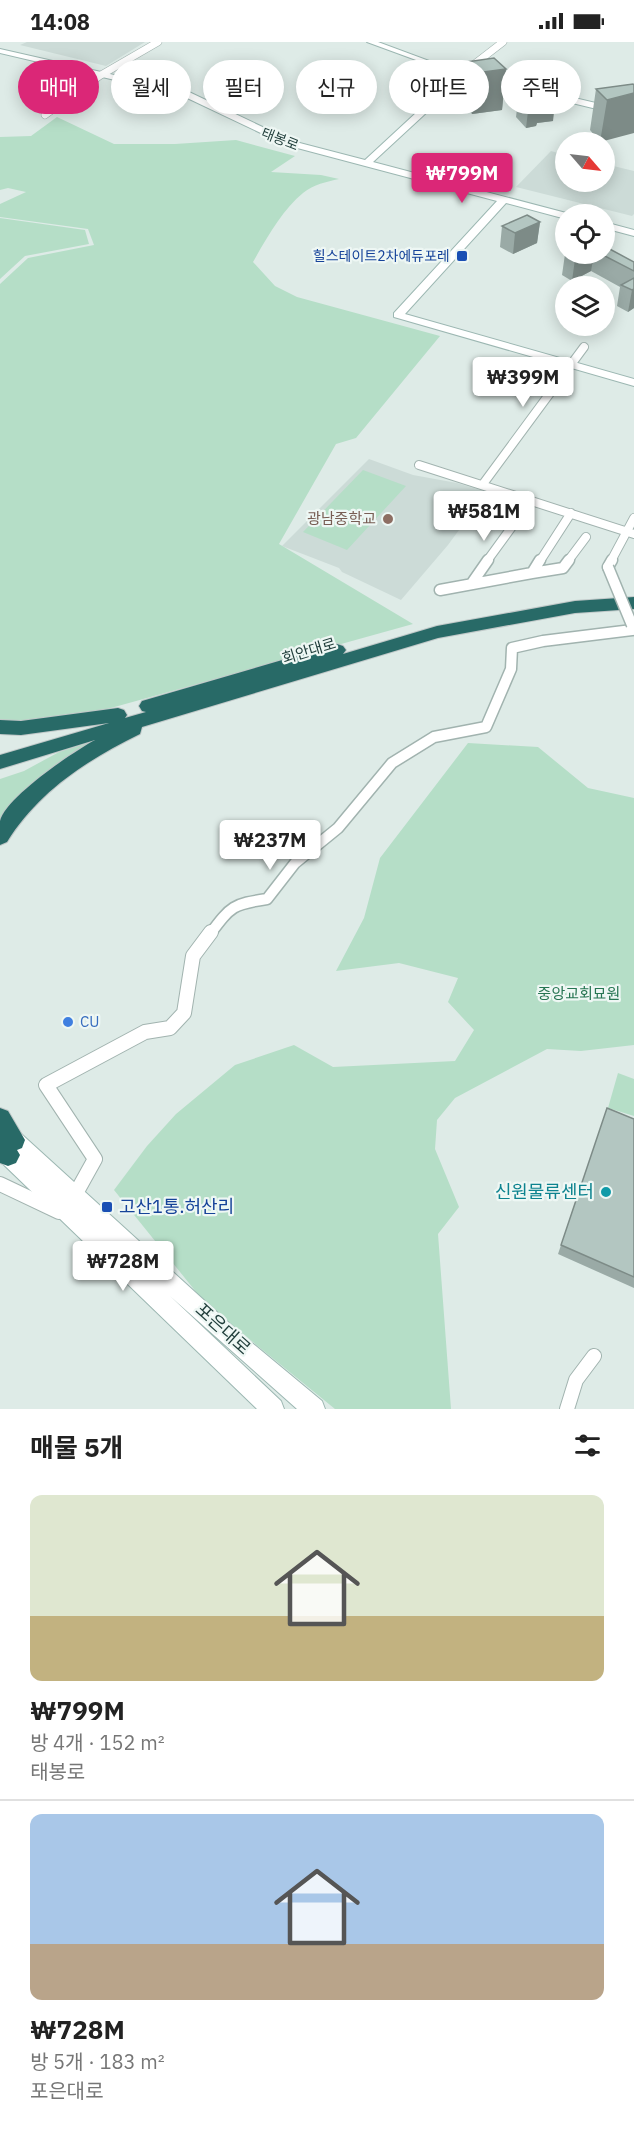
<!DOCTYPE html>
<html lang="ko">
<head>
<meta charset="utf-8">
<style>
	body { margin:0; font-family:"IBM Plex Sans","Noto Sans KR",sans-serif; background:#f2f2f2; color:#222; height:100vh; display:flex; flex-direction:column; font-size:22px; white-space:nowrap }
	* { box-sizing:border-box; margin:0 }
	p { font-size:20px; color:#767676 }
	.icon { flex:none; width:33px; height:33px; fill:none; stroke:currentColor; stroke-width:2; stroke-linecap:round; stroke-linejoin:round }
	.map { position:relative; height:1367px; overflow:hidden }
	.side { display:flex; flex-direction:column; background:#fff; flex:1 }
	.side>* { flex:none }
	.guide { position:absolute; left:18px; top:18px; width:598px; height:54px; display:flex; gap:12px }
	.needle { width:39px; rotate:118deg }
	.controls { position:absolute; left:555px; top:90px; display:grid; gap:12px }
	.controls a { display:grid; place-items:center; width:60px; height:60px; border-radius:50%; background:#fff; box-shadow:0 3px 15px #0003; font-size:30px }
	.price { position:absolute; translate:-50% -51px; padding:0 14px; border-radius:6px; background:#fff; color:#222; font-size:20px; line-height:39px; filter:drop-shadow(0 2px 3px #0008) }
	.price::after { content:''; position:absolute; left:50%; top:36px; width:18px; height:14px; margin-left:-9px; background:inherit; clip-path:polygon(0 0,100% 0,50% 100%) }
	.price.active { background:#db2777; color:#fff }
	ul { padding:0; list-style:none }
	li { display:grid; align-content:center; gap:12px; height:318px; padding:0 30px }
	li+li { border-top:2px solid #e0e0e0 }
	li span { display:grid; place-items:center; height:186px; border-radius:12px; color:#555 }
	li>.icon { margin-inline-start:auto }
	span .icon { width:108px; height:108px; fill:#fffc; stroke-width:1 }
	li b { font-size:26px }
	h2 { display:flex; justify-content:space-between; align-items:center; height:72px; padding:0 30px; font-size:26px }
	.chip { padding:0 21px; border-radius:27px; background:#fff; box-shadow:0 3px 15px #0003; font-size:21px; line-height:54px }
	.chip.active { background:#db2777; color:#fff }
	.status { display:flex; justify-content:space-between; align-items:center; height:42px; padding:0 30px; background:#fff; direction:ltr }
	.status svg { height:16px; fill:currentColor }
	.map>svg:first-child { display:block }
	.built { fill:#ccdbd7 }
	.green { fill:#b5dec7 }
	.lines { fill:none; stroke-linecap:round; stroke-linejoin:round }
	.street-far3-casing { stroke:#a1b3af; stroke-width:8 }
	.street-far2-casing { stroke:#a1b3af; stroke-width:10 }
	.street-far1-casing { stroke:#a1b3af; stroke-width:13 }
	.street-casing { stroke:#a1b3af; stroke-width:16 }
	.secondary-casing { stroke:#9cb7b2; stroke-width:2 }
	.highway-casing { stroke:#c0c8c8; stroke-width:2 }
	.street-far3 { stroke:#fff; stroke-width:7 }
	.street-far2 { stroke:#fff; stroke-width:8 }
	.street-far1 { stroke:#fff; stroke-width:10 }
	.street { stroke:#fff; stroke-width:14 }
	.secondary { fill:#fff; fill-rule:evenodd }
	.highway { fill:#286a67; fill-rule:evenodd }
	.street-bridge-casing { stroke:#a1b3af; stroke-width:13; stroke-linecap:butt }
	.street-bridge { stroke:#fff; stroke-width:10 }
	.wall { fill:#9aaaa6 }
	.shaded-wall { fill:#7d8b87 }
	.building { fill:#b3c6c1; stroke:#7d8b87; stroke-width:1.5 }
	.transit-dot { fill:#1a4fb4; stroke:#eef7f4; stroke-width:2 }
	.education-dot { fill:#8d6e63; stroke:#eef7f4; stroke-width:2 }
	.shop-dot { fill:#3f7fe0; stroke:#eef7f4; stroke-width:2 }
	.culture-dot { fill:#0f9aa8; stroke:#eef7f4; stroke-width:2 }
	.labels { text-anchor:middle; stroke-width:4.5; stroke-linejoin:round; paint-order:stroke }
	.far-street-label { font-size:14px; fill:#1e3c39; stroke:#eef7f4 }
	.far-transit-label { font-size:14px; fill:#164399; stroke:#eef7f4; text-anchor:end }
	.education-label { font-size:15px; fill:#785e54; stroke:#eef7f4; text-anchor:end }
	.street-label { font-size:15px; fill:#1e3c39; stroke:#eef7f4 }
	.park-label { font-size:15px; fill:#267552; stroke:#eef7f4 }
	.shop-label { font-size:15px; fill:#366cbe; stroke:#eef7f4; text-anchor:start }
	.near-culture-label { font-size:18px; fill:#0d838f; stroke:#eef7f4; text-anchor:end }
	.near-transit-label { font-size:18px; fill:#164399; stroke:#eef7f4; text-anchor:start }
	.near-street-label { font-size:18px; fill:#1e3c39; stroke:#eef7f4 }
</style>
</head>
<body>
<div class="status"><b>14:08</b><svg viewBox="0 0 49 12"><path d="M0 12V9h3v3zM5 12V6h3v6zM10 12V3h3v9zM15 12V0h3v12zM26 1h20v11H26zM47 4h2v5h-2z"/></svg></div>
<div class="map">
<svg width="634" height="1367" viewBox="0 0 634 1367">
	<rect width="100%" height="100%" fill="#deebe7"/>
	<path class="built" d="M27,0H145L106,24L20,3Z
		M551,109L565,113L566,140H604L605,122L634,129V172L632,174L516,145Z
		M369,417L413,433L457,441L487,450L448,503L401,558L342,530L339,526L282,504Z"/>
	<path class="green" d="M57,75L114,102H175L236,98L295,114L271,130L321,133L339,137C326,140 314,142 303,151C283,167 266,197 253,220L275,244L297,255L440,294L356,396L336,402L279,502L413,582L100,669L40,679H0V242L28,216L94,203L88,187L0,175V162L26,150L8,146L0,148V95L31,94Z
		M0,176L85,188L89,202L25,214L0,237Z
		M363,428L406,444L347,508L303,490Z
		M97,698L0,785V737L24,729L59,710Z
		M468,701L538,705L588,746L634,756V1003L581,1009L547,1007L455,1056L437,1078L435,1107L459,1165L438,1192L451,1367H335L205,1261L114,1148L147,1104L176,1072L235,1023L294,1003L333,1025L455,1019L474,988L448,960L458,936L399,921L336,929L364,876L380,816Z
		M618,1031L634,1037V1074L608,1066Z"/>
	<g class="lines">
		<defs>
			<path id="street-far3" d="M468,27L503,0
				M45,73L101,33L158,0"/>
			<path id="street-far2" d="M419,423L634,492
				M483,442L584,305
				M487,519L519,475
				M540,519L571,471
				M568,519L586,495
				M611,519L634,476"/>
			<path id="street-far1" d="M608,525L612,518
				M532,531L563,526L569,518
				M472,541L488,518
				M440,548L532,531L540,518
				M210,892C231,864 233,862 267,857L295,821L338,786L392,721L434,695L486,685L511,627L512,606L543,599L632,588V583"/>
			<path id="street" d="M0,1142L59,1170
				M75,1153L95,1117L46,1043L145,990L170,986L184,971L193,914L211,890
				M567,1367L576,1338L594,1314"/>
			<path id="secondary" d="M367,0H378L448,26L634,70V76L465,35L373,120L570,172H566V177L506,161L405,272L634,337V344L394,275V271L497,159L286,103L183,54L0,11V7L189,50L292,99L365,118L457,33Z
				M604,180L634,188V194L604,186Z
				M0,1076L7,1079L240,1291L322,1359L325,1367H297L170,1254L281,1359L284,1367H257L0,1119Z"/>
			<path id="highway" d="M634,555V567L575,571L438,596L142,685L140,692C87,718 39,749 7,800L0,803C0,796 0,786 0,779C6,755 73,710 95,698L0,727V713L109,681L21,693L0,692V678L21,679L118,666L124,668L127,673L125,676L146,670L142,669L139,664L142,659L337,602L343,604L346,608L343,612L437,584L575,559Z
				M0,1066L8,1069L25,1098L22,1106L17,1108L20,1113L16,1121L8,1124L0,1121Z"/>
		</defs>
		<use href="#street-far3" class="street-far3-casing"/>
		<use href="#street-far2" class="street-far2-casing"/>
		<use href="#street-far1" class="street-far1-casing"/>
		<use href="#street" class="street-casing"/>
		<use href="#secondary" class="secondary-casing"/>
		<use href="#highway" class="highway-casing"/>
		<use href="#street-far3" class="street-far3"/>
		<use href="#street-far2" class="street-far2"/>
		<use href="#street-far1" class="street-far1"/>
		<use href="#street" class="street"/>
		<use href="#secondary" class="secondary"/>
		<use href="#highway" class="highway"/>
		<defs>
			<path id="street-bridge" d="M608,525L632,583"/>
		</defs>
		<use href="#street-bridge" class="street-bridge-casing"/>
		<use href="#street-bridge" class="street-bridge"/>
	</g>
	<path class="wall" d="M466,20L506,27L502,68L472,72L462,60Z
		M549,30L553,79L537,81L536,84L526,86L516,75L521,34Z
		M633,42L600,100L590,88L596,47Z
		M540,180L537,201L513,212L500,205L502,184Z
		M565,212H604L634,220V266L628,270L617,264L620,245L591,229L572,239L562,233Z
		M607,1066L634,1077V1246L558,1212Z"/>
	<path class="shaded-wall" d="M506,27L502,68L472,72L476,31Z
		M558,37L553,79L537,81L536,84L526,86L531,44L538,40Z
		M634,51V91L600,100L607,58Z
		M540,180L537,201L513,212L515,191Z
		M587,212H594L591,229L572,239L575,217Z
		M634,247V266L628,270L632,248Z"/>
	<path class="building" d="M494,16L506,27L476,31L466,20Z
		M549,30L558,37L538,40L541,43L531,44L521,34Z
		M633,42L634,43V51L607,58L596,47Z
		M527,173L540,180L515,191L502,184Z
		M604,204L634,220V229L601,212H604Z
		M565,212H587L575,217Z
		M634,236V247L632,248L621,243Z
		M607,1066L634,1077V1235L561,1203Z"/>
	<g class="transit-dot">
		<rect x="456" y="208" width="12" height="12" rx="3"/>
		<rect x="101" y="1159" width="12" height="12" rx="3"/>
	</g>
	<circle class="education-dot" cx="388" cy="477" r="6"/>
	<circle class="shop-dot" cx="68" cy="980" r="6"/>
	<circle class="culture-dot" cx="606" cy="1150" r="6"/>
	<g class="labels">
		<g class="far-street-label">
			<text transform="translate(280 97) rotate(21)" y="5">태봉로</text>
		</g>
		<g class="far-transit-label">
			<text x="450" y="219">힐스테이트2차에듀포레</text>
		</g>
		<g class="education-label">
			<text x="376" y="482">광남중학교</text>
		</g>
		<g class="street-label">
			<text transform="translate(309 609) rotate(-17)" y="5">회안대로</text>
		</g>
		<g class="park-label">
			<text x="579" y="957">중앙교회묘원</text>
		</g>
		<g class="shop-label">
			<text x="80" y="985">CU</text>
		</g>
		<g class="near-culture-label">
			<text x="594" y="1156">신원물류센터</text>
		</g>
		<g class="near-transit-label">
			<text x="119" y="1171">고산1통.허산리</text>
		</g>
		<g class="near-street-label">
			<text transform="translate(223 1287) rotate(42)" y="6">포은대로</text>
		</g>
	</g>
</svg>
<div class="controls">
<a><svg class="needle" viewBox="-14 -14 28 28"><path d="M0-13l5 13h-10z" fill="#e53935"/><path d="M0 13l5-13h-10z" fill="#767676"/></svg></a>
<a><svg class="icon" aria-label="locate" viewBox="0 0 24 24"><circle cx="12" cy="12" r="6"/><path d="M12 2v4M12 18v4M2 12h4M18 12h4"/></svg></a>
<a><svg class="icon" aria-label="layers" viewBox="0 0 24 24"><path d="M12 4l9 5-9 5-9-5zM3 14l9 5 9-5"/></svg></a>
</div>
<b class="price active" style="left:462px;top:162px">₩799M</b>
<b class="price" style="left:523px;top:366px">₩399M</b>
<b class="price" style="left:484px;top:500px">₩581M</b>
<b class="price" style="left:270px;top:829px">₩237M</b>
<b class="price" style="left:123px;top:1250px">₩728M</b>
<div class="guide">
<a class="chip active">매매</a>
<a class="chip">월세</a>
<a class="chip">필터</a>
<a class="chip">신규</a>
<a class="chip">아파트</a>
<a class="chip">주택</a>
</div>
</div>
<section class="side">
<h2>매물 5개<svg class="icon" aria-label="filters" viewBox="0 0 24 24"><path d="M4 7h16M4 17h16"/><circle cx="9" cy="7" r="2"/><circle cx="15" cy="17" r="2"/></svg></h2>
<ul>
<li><span style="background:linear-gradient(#dfe7d0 65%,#c2b280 0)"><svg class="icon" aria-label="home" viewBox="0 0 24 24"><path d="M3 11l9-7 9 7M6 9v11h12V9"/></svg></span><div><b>₩799M</b><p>방 4개 · 152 m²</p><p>태봉로</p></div></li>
<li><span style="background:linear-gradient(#a9c7e8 70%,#b9a48a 0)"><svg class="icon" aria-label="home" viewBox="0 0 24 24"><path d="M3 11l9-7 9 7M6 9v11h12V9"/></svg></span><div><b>₩728M</b><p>방 5개 · 183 m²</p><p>포은대로</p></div></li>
</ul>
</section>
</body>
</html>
